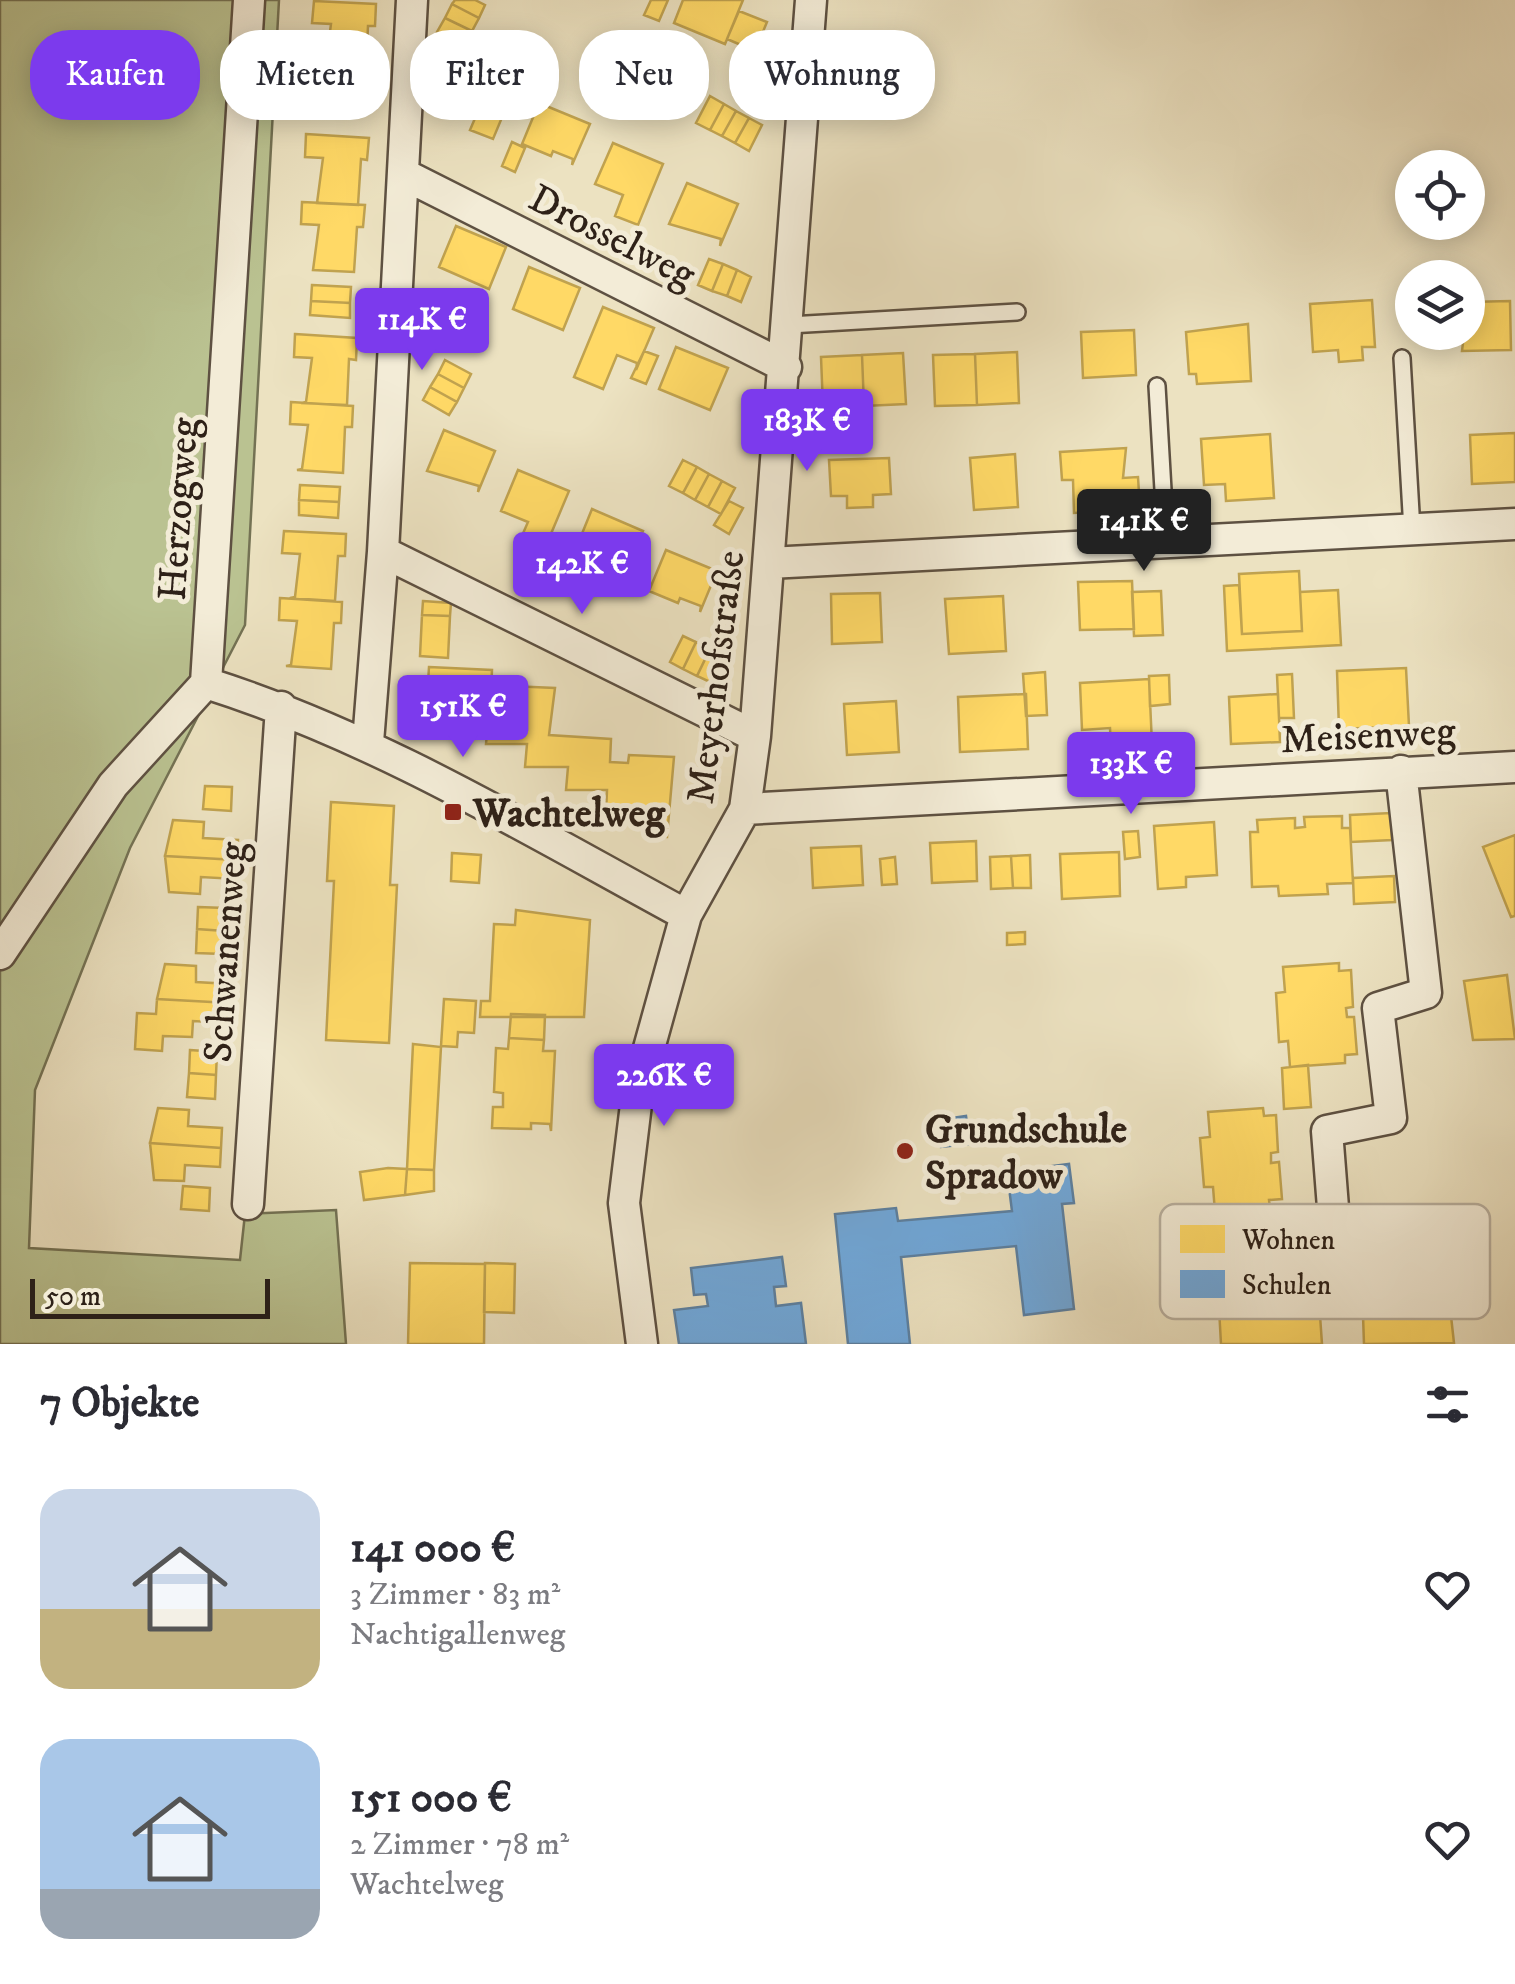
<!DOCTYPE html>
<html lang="de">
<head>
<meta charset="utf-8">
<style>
	body { margin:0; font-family:"IM FELL DW Pica",serif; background:#f2f2f3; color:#2b2b33; height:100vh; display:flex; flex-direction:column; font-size:38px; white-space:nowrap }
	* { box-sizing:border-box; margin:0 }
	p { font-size:32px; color:#7c7c81 }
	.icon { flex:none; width:55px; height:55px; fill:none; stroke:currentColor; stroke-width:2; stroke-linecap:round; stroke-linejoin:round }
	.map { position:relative; height:1344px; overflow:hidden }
	.side { display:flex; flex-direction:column; background:#fff; flex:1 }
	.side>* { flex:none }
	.banner { position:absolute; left:30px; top:30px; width:1000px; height:90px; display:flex; gap:20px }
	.tools { position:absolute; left:1395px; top:150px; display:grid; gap:20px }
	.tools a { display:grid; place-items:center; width:90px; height:90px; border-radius:50%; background:#fff; box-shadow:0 5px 25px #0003; font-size:50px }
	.scale { position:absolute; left:30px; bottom:25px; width:240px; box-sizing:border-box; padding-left:10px; border:5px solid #2e2118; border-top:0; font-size:28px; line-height:35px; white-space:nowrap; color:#2e2118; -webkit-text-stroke:8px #f3ecd7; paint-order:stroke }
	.price { position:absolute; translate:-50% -85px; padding:0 22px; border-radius:10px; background:#7c3aed; color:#fff; font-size:32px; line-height:65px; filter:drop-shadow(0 2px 5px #0008) }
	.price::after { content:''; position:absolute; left:50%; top:60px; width:30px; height:22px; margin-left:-15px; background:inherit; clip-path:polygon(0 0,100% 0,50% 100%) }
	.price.current { background:#222; color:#fff }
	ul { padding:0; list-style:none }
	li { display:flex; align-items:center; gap:30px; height:250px; padding:0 40px }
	li span { display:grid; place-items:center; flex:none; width:280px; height:200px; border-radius:30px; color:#555 }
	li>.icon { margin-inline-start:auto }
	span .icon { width:120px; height:120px; fill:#fffc; stroke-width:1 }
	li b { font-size:42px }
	h2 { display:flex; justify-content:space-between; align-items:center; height:120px; padding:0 40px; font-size:42px }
	.tag { padding:0 35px; border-radius:40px; background:#fff; box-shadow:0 5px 25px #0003; font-size:35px; line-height:90px }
	.tag.current { background:#7c3aed; color:#fff }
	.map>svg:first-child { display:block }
	.green { fill:#bac291; stroke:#747254; stroke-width:2.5 }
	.homes { fill:#ffd966; stroke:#c0a24f; stroke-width:2.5 }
	.schools { fill:#6fa8dc; stroke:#5c80a1; stroke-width:2.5 }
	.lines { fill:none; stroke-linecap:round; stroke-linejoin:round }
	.lane-casing { stroke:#5e5142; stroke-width:20 }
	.street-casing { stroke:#5e5142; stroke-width:35 }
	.lane { stroke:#f3ecd7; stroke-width:15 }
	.street { stroke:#f3ecd7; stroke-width:30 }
	.poi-dot { fill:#8f2418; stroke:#f3ecd7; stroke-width:4 }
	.labels { text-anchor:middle; stroke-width:10; stroke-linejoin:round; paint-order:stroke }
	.street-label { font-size:40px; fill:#2e2118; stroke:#f3ecd7 }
	.poi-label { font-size:40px; font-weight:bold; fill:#2e2118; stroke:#f3ecd7; text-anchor:start }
	.key { fill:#f3ecd7; stroke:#b8af9e; stroke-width:2.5 }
	.key-label { font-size:28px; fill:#2e2118 }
</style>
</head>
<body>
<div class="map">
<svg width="1515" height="1344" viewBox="0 0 1515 1344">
	<rect width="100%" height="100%" fill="#ece2c1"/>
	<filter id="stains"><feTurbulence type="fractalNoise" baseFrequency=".002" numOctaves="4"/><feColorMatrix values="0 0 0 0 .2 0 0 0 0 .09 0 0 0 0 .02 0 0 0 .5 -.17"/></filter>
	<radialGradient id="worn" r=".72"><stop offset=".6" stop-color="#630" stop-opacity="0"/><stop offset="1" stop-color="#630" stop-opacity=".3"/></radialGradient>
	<path class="green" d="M0,0H279L245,625L130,848L35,1090L29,1248L240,1260L245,1214L336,1210L346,1344H0Z"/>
	<path class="homes" d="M455,0H475L485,5L479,18L452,4Z
		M651,0H668L659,21L644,15Z
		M743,0L725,44L674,23L683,0Z
		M314,1L376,4L375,26H368L366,71L325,69L331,24L312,23Z
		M452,4L479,18L472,31L445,18Z
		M739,11L767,22L755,51L727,39Z
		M445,18L472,31L464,46L437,32Z
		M464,62L516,84L493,139L470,130L476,116L447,104Z
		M323,84L362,86L361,101L322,99Z
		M710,96L724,104L710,130L696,123Z
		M322,99L361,101L360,117L321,114Z
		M539,103L590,124L572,165L573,159L553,151L551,156L522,144Z
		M724,104L736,111L722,136L710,130Z
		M736,111L749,118L735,143L722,136Z
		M749,118L762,125L749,151L735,143Z
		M306,134L369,138L367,160L361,159L358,205L317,203L323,158L305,157Z
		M512,142L525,148L515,172L502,166Z
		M613,143L663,164L638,225L615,216L623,195L595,184Z
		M687,183L738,204L720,246L721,239L669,224Z
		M302,202L365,205L363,227H357L354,272L313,270L319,225L301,224Z
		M456,226L506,247L489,289L439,267Z
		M709,259L723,264L712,291L698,285Z
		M723,264L737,270L727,296L712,291Z
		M529,267L580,288L563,330L513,309Z
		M737,270L751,277L741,302L727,296Z
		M312,285L351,287L350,303L311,301Z
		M1372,300L1375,347H1362L1363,360L1339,362L1338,350L1313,352L1310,304Z
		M311,301L350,303V318L310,315Z
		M1510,301L1511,350L1462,351L1468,302Z
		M603,307L654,328L636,370L637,363L617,355L603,389L574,377Z
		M1248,324L1251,381L1197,384L1196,374H1189L1186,332Z
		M1134,330L1136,375L1083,378L1081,332Z
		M295,334L357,338L356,360L349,359L347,405L301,403L306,402L312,358L294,357Z
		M676,347L728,368L710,410L659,389Z
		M644,351L658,356L646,384L631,378Z
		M1017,352L1019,403L977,405L975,354Z
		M903,353L906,404L864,406L862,355Z
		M975,354L977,405L935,406L933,355Z
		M862,355L864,406L823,407L821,357Z
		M445,360L471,374L464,388L438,374Z
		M438,374L464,388L457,402L430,387Z
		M430,387L457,402L449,415L423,400Z
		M291,402L353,406L352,427H345L343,473L297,470L302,469L308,425L290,424Z
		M444,430L495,451L478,492L479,486L427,471Z
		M1515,433V482L1472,484L1470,435Z
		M1270,434L1274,498L1226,501L1225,484L1204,485L1201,439Z
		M1126,448L1123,478L1138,477L1140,509L1074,513L1073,480H1062L1060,452Z
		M1015,454L1018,507L974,510L970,458Z
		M889,458L891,494L873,495V507L847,508V496H831L829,460Z
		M683,460L697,467L683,493L669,486Z
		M697,467L709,474L695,500L683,493Z
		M518,470L569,491L545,548L521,538L528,522L501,511Z
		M709,474L722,481L708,507L695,500Z
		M722,481L735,488L721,514L708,507Z
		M300,485L340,487L339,502L299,500Z
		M299,500L339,502L338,518L299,515Z
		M729,501L743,508L729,534L714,525Z
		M592,509L643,531L626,572L627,566L575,551Z
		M284,531L346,534L345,556H338L335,601L290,598L295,597L300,554L282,553Z
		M666,550L717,571L700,612L701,606L680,598L678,603L649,591Z
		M1299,571L1302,631L1242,634L1239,574Z
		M1132,581L1134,629L1080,630L1078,582Z
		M1239,585L1242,634L1302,631L1300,592L1338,590L1341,645L1227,651L1224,586Z
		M1161,591L1163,635L1134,636L1132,592Z
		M880,593L882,642L832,644L831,594Z
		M1003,596L1006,651L949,654L945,599Z
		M280,598L342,602L341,623H334L331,669L286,666L291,665L297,621L279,620Z
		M423,601L451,603L450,616L422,615Z
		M422,615L450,616L448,658L420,656Z
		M683,636L696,642L683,669L670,662Z
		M696,642L710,649L697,676L683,669Z
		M710,649L723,656L710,682L697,676Z
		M429,667L492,670L491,693L509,694L510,686L555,688L549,735L611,739L610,762L628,763L629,755L674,757L667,837L645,836L646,813H606L607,790H566L568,767H525L527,744H486L488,722H447L448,698L427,699Z
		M1406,668L1409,726L1339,729L1337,671Z
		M1045,672L1047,715L1026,716L1023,674Z
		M1292,674L1294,718H1279L1277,675Z
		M1169,675L1170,704L1150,706L1149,676Z
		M1149,679L1152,744L1111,746L1110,728L1082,730L1080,683Z
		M1026,694L1028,749L960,752L958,697Z
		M1278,694L1280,742L1231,744L1229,697Z
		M896,701L899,752L847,755L844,704Z
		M205,786L232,787L231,811L203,809Z
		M331,802L394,806L390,885H397L389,1043L326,1040L334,881H327Z
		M1391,813L1392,840L1351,842L1350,815Z
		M1342,816V828H1350L1353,883L1327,884L1328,894L1279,896L1278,886L1252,887L1250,832H1258L1257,820L1295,818V828L1305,827L1304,817Z
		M173,820L204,822L203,838L238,840L237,860L165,856Z
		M1214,822L1217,875L1186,877V887L1158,889L1154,826Z
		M1138,831L1140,857L1125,859L1123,832Z
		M1515,835V916L1511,917L1483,847Z
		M976,841L977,881L932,883L930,843Z
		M861,846L863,885L813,888L811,848Z
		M1119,852L1120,896L1062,899L1060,854Z
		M452,853L481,855L479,883L451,881Z
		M1030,855L1031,888H1013L1011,856Z
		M165,856L237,860L236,879L201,877L200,894L169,892Z
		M1011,856L1013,888L991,889L990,857Z
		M895,857L897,884L882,885L880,859Z
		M1394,876L1395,902L1354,904L1353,878Z
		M198,907L225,908L224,931L197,929Z
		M516,910L590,920L584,1017H480L481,1001H490L494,924L515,925Z
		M197,929L224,931L223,954L196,953Z
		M1025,932V944L1007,945V933Z
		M1339,963V971L1351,970L1353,1007L1346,1008L1347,1017H1354L1357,1054L1345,1055V1063L1290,1067L1288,1041L1279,1042L1276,993L1285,992L1283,967Z
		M165,964L196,966V982L230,984L229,1003L157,999Z
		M1507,975L1515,1039L1473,1040L1464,981Z
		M157,999L229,1003L228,1023L193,1021L192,1037L163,1036L162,1051L135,1049L137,1013L156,1014Z
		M444,999L476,1001L474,1033L458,1032L457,1047L441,1046Z
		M511,1014L545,1015L544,1040L509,1038Z
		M509,1038L544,1040L543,1051H555L551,1131L550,1124L531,1123V1129L492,1128L493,1107H503V1093L494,1092L496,1048L508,1049Z
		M413,1044L441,1047L434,1170L407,1169Z
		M190,1050L217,1052L216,1075L189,1073Z
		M1308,1065L1311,1107L1284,1109L1282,1068Z
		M189,1073L216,1075L215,1099L187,1097Z
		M158,1108L189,1110L188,1126L222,1128L221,1148L150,1143Z
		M1263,1108L1264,1116L1276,1115L1278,1152L1271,1153V1163L1279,1162L1282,1199L1269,1200L1270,1208L1215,1212L1213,1187H1204L1200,1138L1210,1137L1208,1112Z
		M150,1143L221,1148L220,1167L185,1165L184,1181L154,1180Z
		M388,1168L407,1169L405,1195L364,1200L360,1172Z
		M407,1169L434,1170V1191L405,1195Z
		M183,1186L210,1188L209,1211L181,1209Z
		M410,1263L485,1264L484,1344H408Z
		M485,1263L515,1264L514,1313L484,1312Z
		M1447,1280L1454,1343L1364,1344L1362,1286L1399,1284L1400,1288Z
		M1311,1289V1302L1319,1301L1322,1344H1221L1219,1308L1226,1307V1295L1264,1293V1300L1273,1299V1292Z"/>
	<path class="schools" d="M966,1116L970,1144L941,1147L938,1120Z
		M1069,1164L1074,1203L1062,1204L1074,1309L1024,1315L1016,1246L901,1257L910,1344H848L835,1214L896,1208L898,1221L1012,1211L1007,1172Z
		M782,1257L786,1286L774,1287L776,1306L801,1303L806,1344H679L674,1310L708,1306L706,1294L694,1295L691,1268Z"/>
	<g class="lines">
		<defs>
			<path id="lane" d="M789,325L1017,312
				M1402,358L1412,530
				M1157,386L1166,542"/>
			<path id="street" d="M403,174L786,367
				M383,552L755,736
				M769,563L1515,524
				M206,683C377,737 529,830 686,915
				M368,742L383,552L412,0
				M745,809L1515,767
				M0,954L113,785L206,683L249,0
				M248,1204L281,707
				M1396,1245L1336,1246L1327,1131L1391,1118L1378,1008L1426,993L1401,771
				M642,1344L624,1203L638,1088L686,915L745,809L755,736L811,0"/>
		</defs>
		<use href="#lane" class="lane-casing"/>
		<use href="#street" class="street-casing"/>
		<use href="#lane" class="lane"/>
		<use href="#street" class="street"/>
	</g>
	<g class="poi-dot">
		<rect x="443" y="802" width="20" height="20" rx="5"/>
		<circle cx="905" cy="1151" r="10"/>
	</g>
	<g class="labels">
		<g class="street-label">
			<text transform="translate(613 235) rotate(27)" y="14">Drosselweg</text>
			<text transform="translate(177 509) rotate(-86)" y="14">Herzogweg</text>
			<text transform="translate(714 677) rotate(-83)" y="14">Meyerhofstraße</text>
			<text transform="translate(1368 734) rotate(-3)" y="14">Meisenweg</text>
			<text transform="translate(224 952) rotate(-86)" y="14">Schwanenweg</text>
		</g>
		<g class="poi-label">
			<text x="473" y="826">Wachtelweg</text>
			<text x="925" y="1142">Grundschule<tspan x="925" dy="46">Spradow</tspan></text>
		</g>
	</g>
	<rect x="1160" y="1204" width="330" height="115" rx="15" class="key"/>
	<rect x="1180" y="1225" width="45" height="28" fill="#ffd966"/>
	<rect x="1180" y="1270" width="45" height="28" fill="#6fa8dc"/>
	<g class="key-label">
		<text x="1242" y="1249">Wohnen</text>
		<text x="1242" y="1294">Schulen</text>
	</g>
	<rect width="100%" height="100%" filter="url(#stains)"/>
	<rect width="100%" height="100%" fill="url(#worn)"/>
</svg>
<div class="tools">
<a><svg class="icon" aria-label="locate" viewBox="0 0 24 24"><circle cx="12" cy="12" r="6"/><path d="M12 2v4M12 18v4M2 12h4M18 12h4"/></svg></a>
<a><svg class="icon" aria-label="layers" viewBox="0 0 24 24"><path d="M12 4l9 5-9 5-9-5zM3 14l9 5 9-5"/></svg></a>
</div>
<div class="scale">50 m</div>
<b class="price" style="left:422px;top:373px">114K €</b>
<b class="price" style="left:807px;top:474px">183K €</b>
<b class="price current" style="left:1144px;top:574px">141K €</b>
<b class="price" style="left:582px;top:617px">142K €</b>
<b class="price" style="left:463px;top:760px">151K €</b>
<b class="price" style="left:1131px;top:817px">133K €</b>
<b class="price" style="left:664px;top:1129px">226K €</b>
<div class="banner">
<a class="tag current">Kaufen</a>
<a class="tag">Mieten</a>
<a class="tag">Filter</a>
<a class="tag">Neu</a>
<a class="tag">Wohnung</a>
</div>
</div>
<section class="side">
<h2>7 Objekte<svg class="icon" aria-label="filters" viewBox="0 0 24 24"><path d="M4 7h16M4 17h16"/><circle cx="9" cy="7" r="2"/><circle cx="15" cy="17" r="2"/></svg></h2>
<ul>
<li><span style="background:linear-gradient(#c9d6e8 60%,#c2b280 0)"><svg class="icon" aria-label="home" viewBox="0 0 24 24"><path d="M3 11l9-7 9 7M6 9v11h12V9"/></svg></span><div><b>141 000 €</b><p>3 Zimmer · 83 m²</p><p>Nachtigallenweg</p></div><svg class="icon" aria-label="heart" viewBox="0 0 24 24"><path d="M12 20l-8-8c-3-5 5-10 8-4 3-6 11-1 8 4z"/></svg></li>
<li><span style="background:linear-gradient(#a9c7e8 75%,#9aa5b1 0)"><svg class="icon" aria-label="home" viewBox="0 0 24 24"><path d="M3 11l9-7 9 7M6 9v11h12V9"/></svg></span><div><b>151 000 €</b><p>2 Zimmer · 78 m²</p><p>Wachtelweg</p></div><svg class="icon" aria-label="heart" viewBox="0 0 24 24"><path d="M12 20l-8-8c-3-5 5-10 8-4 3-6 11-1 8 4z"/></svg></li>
</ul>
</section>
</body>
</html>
